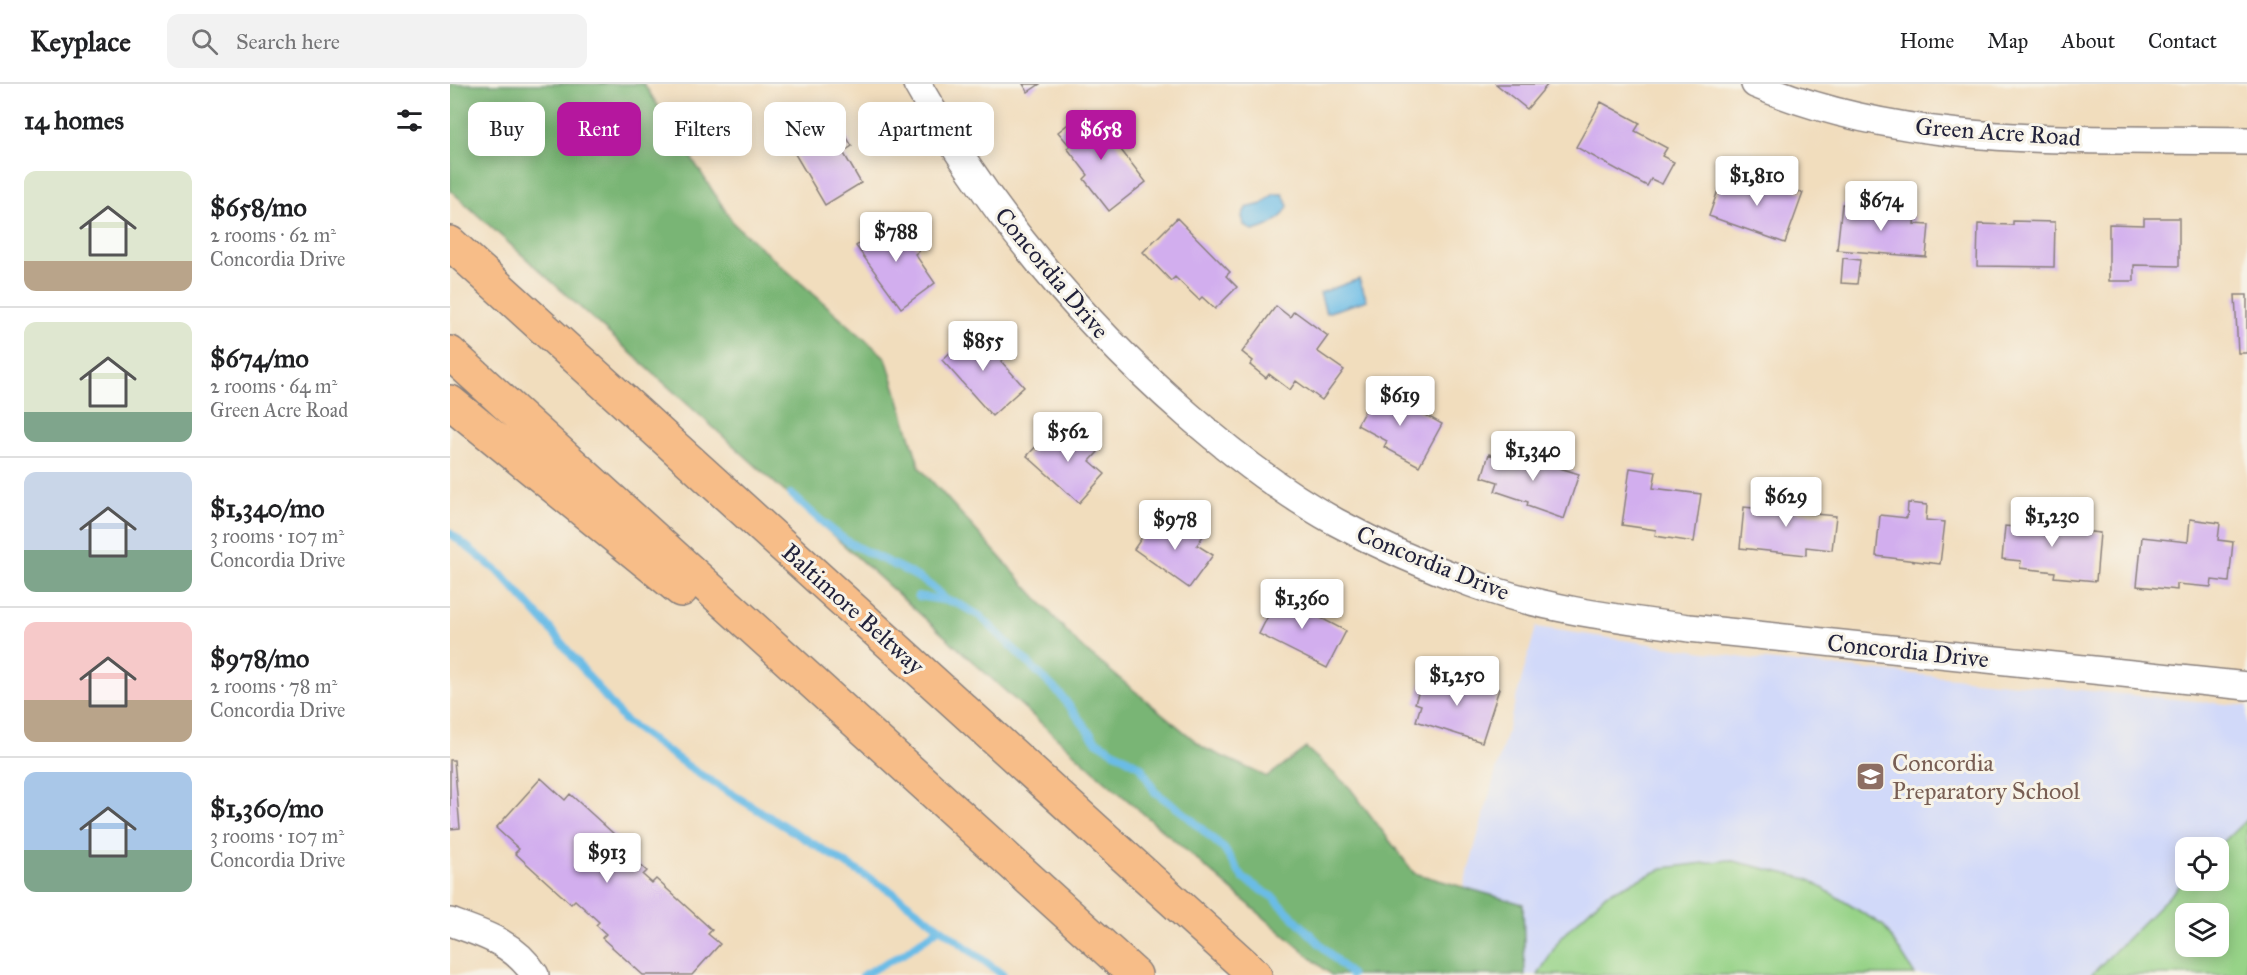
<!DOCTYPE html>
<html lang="en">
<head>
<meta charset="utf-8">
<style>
	body { margin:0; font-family:"IM FELL Great Primer",serif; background:#f2f2f2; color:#202124; height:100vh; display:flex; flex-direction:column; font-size:22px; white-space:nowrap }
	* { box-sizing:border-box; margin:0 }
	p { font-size:20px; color:#757577 }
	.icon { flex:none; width:33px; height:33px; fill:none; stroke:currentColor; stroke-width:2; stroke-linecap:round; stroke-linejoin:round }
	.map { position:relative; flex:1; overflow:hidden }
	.panel { display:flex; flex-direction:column; background:#fff; width:450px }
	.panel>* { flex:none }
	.guide { position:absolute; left:18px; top:18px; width:570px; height:54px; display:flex; gap:12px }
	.tools { position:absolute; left:1725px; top:753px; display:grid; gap:12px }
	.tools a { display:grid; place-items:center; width:54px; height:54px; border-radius:12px; background:#fff; box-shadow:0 3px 15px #0003; font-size:30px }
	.price { position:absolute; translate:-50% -51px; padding:0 14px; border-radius:6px; background:#fff; color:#222; font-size:20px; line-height:39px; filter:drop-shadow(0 2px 3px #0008) }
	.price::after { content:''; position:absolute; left:50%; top:36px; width:18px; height:14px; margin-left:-9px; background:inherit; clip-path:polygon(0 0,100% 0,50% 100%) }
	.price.active { background:#b5179e; color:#fff }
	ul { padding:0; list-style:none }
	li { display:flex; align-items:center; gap:18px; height:150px; padding:0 24px }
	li+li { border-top:2px solid #e0e0e0 }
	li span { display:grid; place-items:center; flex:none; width:168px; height:120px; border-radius:12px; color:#555 }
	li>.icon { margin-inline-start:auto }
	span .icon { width:72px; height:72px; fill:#fffc; stroke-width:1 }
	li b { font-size:26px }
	h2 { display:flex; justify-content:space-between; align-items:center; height:72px; padding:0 24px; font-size:26px }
	.chip { padding:0 21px; border-radius:12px; background:#fff; box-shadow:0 3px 15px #0003; font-size:21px; line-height:54px }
	.chip.active { background:#b5179e; color:#fff }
	header { display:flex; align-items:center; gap:36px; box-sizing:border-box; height:84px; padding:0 30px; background:#fff; border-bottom:2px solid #e0e0e0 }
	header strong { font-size:28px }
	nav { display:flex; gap:33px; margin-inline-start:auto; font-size:21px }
	.search { width:420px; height:54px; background:#f2f2f2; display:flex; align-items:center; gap:15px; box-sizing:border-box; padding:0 21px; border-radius:12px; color:#757577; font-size:22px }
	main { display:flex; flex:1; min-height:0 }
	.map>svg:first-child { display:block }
	.built { fill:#d1d9f9; fill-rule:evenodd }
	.green { fill:#97d388; stroke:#5c7a62; stroke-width:1.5; fill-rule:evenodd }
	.forest { fill:#79b574; stroke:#4e6c58; stroke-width:1.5 }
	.water { fill:#6bbce6; stroke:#466f90; stroke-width:1.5 }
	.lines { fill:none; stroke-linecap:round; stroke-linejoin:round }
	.stream { stroke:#6bbce6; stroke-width:8 }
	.building { fill:#d2aeee }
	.minor-casing { stroke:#8a807c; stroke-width:30 }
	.motorway-casing { stroke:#8a807c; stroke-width:36 }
	.minor { stroke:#fff; stroke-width:27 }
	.motorway { stroke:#f7bd88; stroke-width:33 }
	.labels { text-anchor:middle; stroke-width:6; stroke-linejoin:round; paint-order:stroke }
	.street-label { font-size:24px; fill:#22223b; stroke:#f7f3e8 }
	.education-label { font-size:24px; fill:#785e54; stroke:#f7f3e8; text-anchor:start }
</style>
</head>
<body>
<header>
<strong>Keyplace</strong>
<div class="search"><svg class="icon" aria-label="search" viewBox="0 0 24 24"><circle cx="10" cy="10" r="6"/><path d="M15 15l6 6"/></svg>Search here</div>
<nav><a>Home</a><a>Map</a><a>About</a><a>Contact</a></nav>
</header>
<main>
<section class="panel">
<h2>14 homes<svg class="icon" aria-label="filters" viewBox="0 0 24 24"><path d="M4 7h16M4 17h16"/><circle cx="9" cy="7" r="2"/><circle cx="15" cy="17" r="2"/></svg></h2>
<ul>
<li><span style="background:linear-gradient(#dfe7d0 75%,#b9a48a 0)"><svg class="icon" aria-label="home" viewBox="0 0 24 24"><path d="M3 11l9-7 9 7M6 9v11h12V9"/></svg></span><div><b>$658/mo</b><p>2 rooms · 62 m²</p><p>Concordia Drive</p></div></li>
<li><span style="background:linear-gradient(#dfe7d0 75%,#7fa58c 0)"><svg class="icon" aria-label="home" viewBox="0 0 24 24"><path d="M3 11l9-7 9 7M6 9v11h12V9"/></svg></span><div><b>$674/mo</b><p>2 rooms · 64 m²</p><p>Green Acre Road</p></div></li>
<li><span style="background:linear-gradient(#c9d6e8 65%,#7fa58c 0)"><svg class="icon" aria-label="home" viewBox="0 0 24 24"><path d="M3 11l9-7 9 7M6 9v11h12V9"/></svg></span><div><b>$1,340/mo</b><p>3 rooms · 107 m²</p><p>Concordia Drive</p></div></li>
<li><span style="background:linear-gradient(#f6c9c9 65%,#b9a48a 0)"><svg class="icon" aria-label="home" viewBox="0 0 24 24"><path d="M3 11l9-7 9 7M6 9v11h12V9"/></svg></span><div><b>$978/mo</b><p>2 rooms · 78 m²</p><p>Concordia Drive</p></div></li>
<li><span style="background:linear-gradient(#a9c7e8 65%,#7fa58c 0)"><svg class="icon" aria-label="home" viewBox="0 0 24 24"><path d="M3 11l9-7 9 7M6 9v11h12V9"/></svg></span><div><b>$1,360/mo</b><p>3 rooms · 107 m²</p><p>Concordia Drive</p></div></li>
</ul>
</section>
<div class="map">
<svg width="1797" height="891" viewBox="0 0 1797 891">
	<rect width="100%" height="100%" fill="#f7f3e8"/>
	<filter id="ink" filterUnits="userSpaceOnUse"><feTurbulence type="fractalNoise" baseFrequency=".0167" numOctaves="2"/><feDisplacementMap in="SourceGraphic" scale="12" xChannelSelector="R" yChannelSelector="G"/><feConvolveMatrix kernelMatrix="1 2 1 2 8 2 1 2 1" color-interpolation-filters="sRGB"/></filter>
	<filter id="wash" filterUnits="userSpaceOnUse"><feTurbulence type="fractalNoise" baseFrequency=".008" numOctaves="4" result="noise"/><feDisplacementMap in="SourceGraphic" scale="24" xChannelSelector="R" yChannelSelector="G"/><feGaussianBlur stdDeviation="1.35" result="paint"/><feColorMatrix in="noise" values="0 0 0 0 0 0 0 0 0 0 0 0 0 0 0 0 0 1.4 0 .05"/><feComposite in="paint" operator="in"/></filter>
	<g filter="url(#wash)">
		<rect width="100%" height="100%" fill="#f1ddbd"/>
		<path class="built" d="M1086,543L1295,574L1797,622V891H993L1003,841ZM1736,764H1768V796H1736ZM1736,830H1768V862H1736Z"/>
		<path class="green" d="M1797,735V891H1641L1735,796H1768V763ZM1736,830H1768V862H1736Z
			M1279,776L1358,795L1434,842L1465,891H1088L1111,853L1156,810L1214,784Z"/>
		<path class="forest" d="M0,0H194L284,140L436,274L470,384L629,561L754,664L817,693L856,664L900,704L964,789L1073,820L1075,891H881L653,695L0,106Z"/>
		<path class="water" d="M824,110H833L838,122C831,137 819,143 803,147L794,141L792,132L796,124L812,120Z
			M909,195L917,216L876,229L870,209Z"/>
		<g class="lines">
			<path class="stream" d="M341,410C358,425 375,442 394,455C426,477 470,486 496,516
				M0,449L51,490L97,541L174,636L246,688L442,808L553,891
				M468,512L505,518L530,532L610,610L646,657L691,683L705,708L734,729L774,765L793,794L824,814L901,891
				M413,891L453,870L490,844"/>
		</g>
		<g id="blocks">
			<path class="building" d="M573,0H590L578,8Z
				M1046,0H1098L1077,25Z
				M1151,18L1190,39L1185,47L1217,64L1212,72L1224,78L1212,100L1201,95L1197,102L1126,63Z
				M380,26L402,62L393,68L411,99L375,121L335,53Z
				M636,26L647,40L650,39L696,98L659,127L634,95L638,91L617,64L620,62L608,48Z
				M1273,92L1308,104L1311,94L1353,109L1335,159L1259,132Z
				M1392,120L1435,123L1434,130L1465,133L1464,140L1479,141L1476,173L1387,166Z
				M445,134L469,167L465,170L485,199L451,224L406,162Z
				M727,134L780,188L776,192L787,203L765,225L752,213L749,216L725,193L721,197L693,168Z
				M1694,134H1729V182L1684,181V197H1659V140L1694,141Z
				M1563,137L1605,138L1604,183L1527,182L1528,140L1563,141Z
				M1393,174L1410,176L1407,200L1391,199Z
				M1785,211H1797V269H1788Z
				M826,222L840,233L844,227L878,252L867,267L894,286L872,316L846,297L840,306L819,290L816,294L800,281L803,277L792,268Z
				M527,244L555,274L551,277L574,303L542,332L492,276Z
				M927,304L992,340L969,382L934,363L937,357L907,341Z
				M604,343L622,359L630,351L648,368L640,377L655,390L629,419L577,372Z
				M1056,367L1129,390L1114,435L1077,422L1078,418L1045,407L1048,398L1032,393L1039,370L1053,375Z
				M1180,384L1206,388L1203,404L1251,410L1244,458L1205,452L1206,446L1172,441Z
				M1323,409L1346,411L1344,428L1386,432L1382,466L1356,463V471L1290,464L1294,423L1321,426Z
				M1458,419L1477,421L1476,436L1495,438L1490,480L1426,472L1430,431L1457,434Z
				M1576,426L1605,429L1604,444L1650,449L1646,497L1604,493L1605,488L1570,484L1571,477L1552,475L1555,442L1574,444Z
				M706,433L726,447L733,438L753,452L747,461L763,471L739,504L684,465Z
				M1740,435L1770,439L1768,456L1783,458L1779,498L1762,496L1761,503L1727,500V506L1687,502L1692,453L1738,458Z
				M830,508L867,526L865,531L896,547L877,584L809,550Z
				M974,591L1013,603L1015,594L1049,605L1032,658L966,637L971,621L965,619Z
				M0,676H4L10,744L0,745Z
				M91,694L115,716L120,710L176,761L172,765L197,787L193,791L202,799L206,795L262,846L258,850L270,860L242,891H193L152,854L156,850L146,841L149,838L125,816L121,820L65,769L69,765L46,744Z"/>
		</g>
	</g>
	<g filter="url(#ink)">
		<use href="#blocks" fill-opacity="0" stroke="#8a807c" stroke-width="1.5"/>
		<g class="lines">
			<defs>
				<path id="minor" d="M467,0C538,126 629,236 738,331C784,371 833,409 886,438C930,462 975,482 1021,499C1091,525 1166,534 1239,544L1797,602
					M1305,0C1460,66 1632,54 1797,57
					M0,838C34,850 64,859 85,891"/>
				<path id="motorway" d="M0,159L805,891
					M0,269L685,891
					M0,318L231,506"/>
			</defs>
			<use href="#minor" class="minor-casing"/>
			<use href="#motorway" class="motorway-casing"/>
			<use href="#minor" class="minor"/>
			<use href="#motorway" class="motorway"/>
		</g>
	</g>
	<defs>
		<symbol id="school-square" viewBox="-11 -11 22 22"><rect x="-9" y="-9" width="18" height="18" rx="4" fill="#8d6e63" stroke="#f7f3e8"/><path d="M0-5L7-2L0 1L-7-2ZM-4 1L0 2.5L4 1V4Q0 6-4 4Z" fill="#fff"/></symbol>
	</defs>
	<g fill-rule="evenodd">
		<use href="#school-square" x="1404" y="676" width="33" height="33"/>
	</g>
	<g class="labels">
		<g class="street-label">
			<text transform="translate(1548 48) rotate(4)" y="8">Green Acre Road</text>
			<text transform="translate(602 189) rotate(50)" y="8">Concordia Drive</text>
			<text transform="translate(983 479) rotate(22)" y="8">Concordia Drive</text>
			<text transform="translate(403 525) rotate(42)" y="8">Baltimore Beltway</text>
			<text transform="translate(1458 567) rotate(6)" y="8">Concordia Drive</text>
		</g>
		<g class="education-label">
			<text x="1442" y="687">Concordia<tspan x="1442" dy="28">Preparatory School</tspan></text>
		</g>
	</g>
</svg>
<div class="tools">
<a><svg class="icon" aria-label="locate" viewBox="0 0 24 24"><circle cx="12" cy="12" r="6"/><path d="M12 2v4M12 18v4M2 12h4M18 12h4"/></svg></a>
<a><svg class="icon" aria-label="layers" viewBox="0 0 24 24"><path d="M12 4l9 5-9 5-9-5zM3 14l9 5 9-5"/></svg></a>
</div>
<b class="price active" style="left:651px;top:77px">$658</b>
<b class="price" style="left:1307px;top:123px">$1,810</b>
<b class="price" style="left:1431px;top:148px">$674</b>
<b class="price" style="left:446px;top:179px">$788</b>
<b class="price" style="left:533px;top:288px">$855</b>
<b class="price" style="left:950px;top:343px">$619</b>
<b class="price" style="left:618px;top:379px">$562</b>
<b class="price" style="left:1083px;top:398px">$1,340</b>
<b class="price" style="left:1336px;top:444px">$629</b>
<b class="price" style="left:1602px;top:464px">$1,230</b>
<b class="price" style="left:725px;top:467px">$978</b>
<b class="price" style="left:852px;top:546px">$1,360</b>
<b class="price" style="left:1007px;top:623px">$1,250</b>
<b class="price" style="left:157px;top:800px">$913</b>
<div class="guide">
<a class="chip">Buy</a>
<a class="chip active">Rent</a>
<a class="chip">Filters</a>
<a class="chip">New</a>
<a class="chip">Apartment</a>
</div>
</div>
</main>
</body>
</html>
